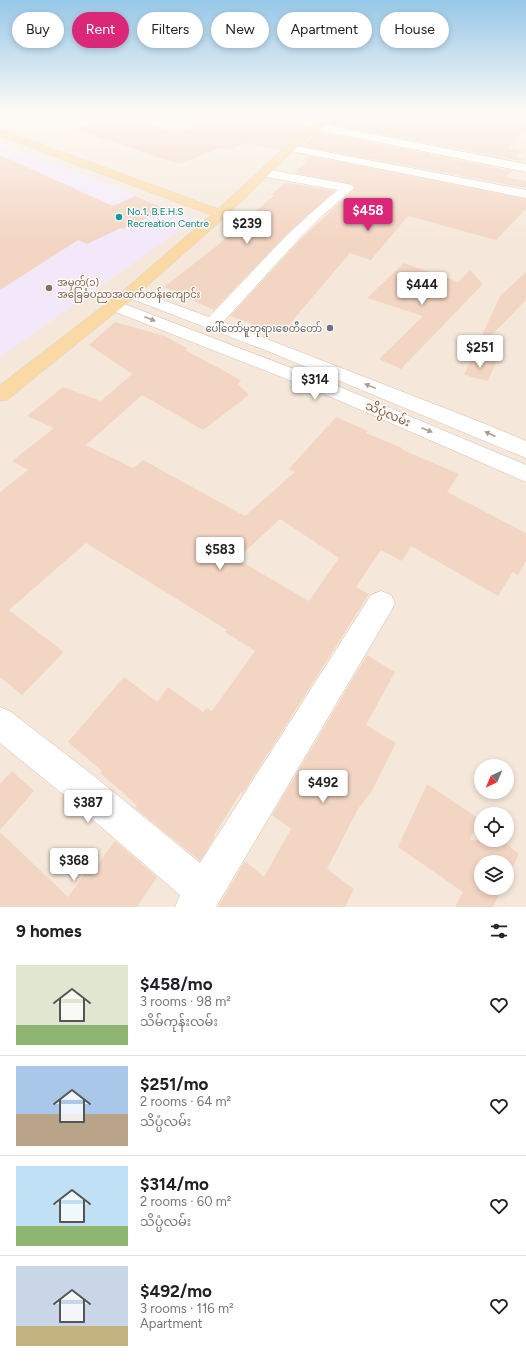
<!DOCTYPE html>
<html lang="en">
<head>
<meta charset="utf-8">
<style>
	body { margin:0; font-family:Figtree,"Noto Sans Myanmar",sans-serif; background:#f6f6f6; color:#202124; height:100vh; display:flex; flex-direction:column; font-size:15px; white-space:nowrap }
	* { box-sizing:border-box; margin:0 }
	p { font-size:13px; color:#757577 }
	.icon { flex:none; width:22px; height:22px; fill:none; stroke:currentColor; stroke-width:2; stroke-linecap:round; stroke-linejoin:round }
	.map { position:relative; height:907px; overflow:hidden }
	.sheet { display:flex; flex-direction:column; background:#fff; flex:1 }
	.sheet>* { flex:none }
	.guide { position:absolute; left:12px; top:12px; width:502px; height:36px; display:flex; gap:8px }
	.needle { width:26px; rotate:224deg }
	.controls { position:absolute; left:474px; top:759px; display:grid; gap:8px }
	.controls a { display:grid; place-items:center; width:40px; height:40px; border-radius:50%; background:#fff; box-shadow:0 2px 6px #0003; font-size:20px }
	.price { position:absolute; translate:-50% -34px; padding:0 9px; border-radius:4px; background:#fff; color:#222; font-size:13px; line-height:26px; filter:drop-shadow(0 1px 2px #0008) }
	.price::after { content:''; position:absolute; left:50%; top:24px; width:12px; height:9px; margin-left:-6px; background:inherit; clip-path:polygon(0 0,100% 0,50% 100%) }
	.price.on { background:#db2777; color:#fff }
	ul { padding:0; list-style:none }
	li { display:flex; align-items:center; gap:12px; height:100px; padding:0 16px }
	li+li { border-top:1px solid #e0e0e0 }
	li span { display:grid; place-items:center; flex:none; width:112px; height:80px; border-radius:0px; color:#555 }
	li>.icon { margin-inline-start:auto }
	span .icon { width:48px; height:48px; fill:#fffc; stroke-width:1 }
	li b { font-size:17px }
	h2 { display:flex; justify-content:space-between; align-items:center; height:48px; padding:0 16px; font-size:17px }
	.chip { padding:0 14px; border-radius:18px; background:#fff; box-shadow:0 2px 6px #0003; font-size:14px; line-height:36px }
	.chip.on { background:#db2777; color:#fff }
	.map>svg:first-child { display:block }
	.residential { fill:#f5e8da; fill-rule:evenodd }
	.education { fill:#f3e8fa }
	.building { fill:#f3d5c3; fill-rule:evenodd }
	.lines { fill:none; stroke-linecap:round; stroke-linejoin:round }
	.minor-casing { stroke:#d1beb0; stroke-width:1 }
	.major-casing { stroke:#dad1cd; stroke-width:1 }
	.minor { fill:#fff; fill-rule:evenodd }
	.major { fill:#fbd9a5; fill-rule:evenodd }
	.oneway { fill:#af9d94 }
	.culture-dot { fill:#0f9aa8; stroke:#fffaf3; stroke-width:1.5 }
	.education-dot { fill:#8d6e63; stroke:#fffaf3; stroke-width:1.5 }
	.worship-dot { fill:#6b7280; stroke:#fffaf3; stroke-width:1.5 }
	.labels { text-anchor:middle; stroke-width:3; stroke-linejoin:round; paint-order:stroke }
	.far-culture-label { font-size:10px; fill:#0d838f; stroke:#fffaf3; text-anchor:start }
	.far-education-label { font-size:10px; fill:#785e54; stroke:#fffaf3; text-anchor:start }
	.far-worship-label { font-size:10px; fill:#5b616d; stroke:#fffaf3; text-anchor:end }
	.street-label { font-size:12px; fill:#7a5c4d; stroke:#fffaf3 }
</style>
</head>
<body>
<div class="map">
<svg width="526" height="907" viewBox="0 0 526 907">
	<rect width="100%" height="100%" fill="#fdf6ec"/>
	<path class="residential" d="M0,113H526V907H0ZM481,766H507V792H481ZM481,814H507V840H481ZM481,862H507V888H481Z"/>
	<path class="education" d="M0,141L196,219L0,357Z"/>
	<path class="building" d="M224,113H239L308,127L280,150L246,143L229,150L220,148L179,164L73,129L123,115L176,133L202,125Z
		M288,113H325L317,120Z
		M341,113H469L502,119L507,114L526,117V129L514,140H516L508,148L522,151L516,157L524,159L521,161L329,124Z
		M319,132L512,171L505,177L526,181V188L302,146Z
		M0,155L113,206L135,196L166,209L123,229L121,228L87,244L78,240L0,290Z
		M310,156L526,199V209L496,240L408,216L371,260L350,253L288,326L279,334L230,316L299,241L355,188L352,184L294,173L308,161L305,160Z
		M284,182L335,191L287,234L214,310L164,287L218,245L247,218L275,195H271L285,183Z
		M404,263L458,282L470,270L483,284L401,369L379,359L423,316L367,298Z
		M526,272V300L481,346L478,344L500,296Z
		M115,322L165,336L188,349L185,350L241,380L238,384L249,395L203,430L142,395L86,445L133,468L143,460L245,516L295,472L289,469L336,417L368,431L366,433L402,448L401,449L459,474L447,492L526,533V561L518,575L513,572L498,596L411,546L402,561L381,550L356,587L369,594L243,793L241,792L214,835L215,837L200,861L135,808L137,805L100,773L102,771L68,742L124,677L157,702L168,687L203,712L207,708L212,711L255,651L225,632L227,630L86,543L9,610L64,652L22,695L0,677V492L28,470L12,461L54,428L27,416L63,387L101,401L132,374L89,345ZM280,519L339,558L309,601L237,559Z
		M473,356L496,362L488,381L464,375Z
		M367,655L395,672L366,725L396,743L372,791L358,809L327,869L354,889L345,907H218L245,861L264,877L291,829L272,815Z
		M12,771L34,791L0,830V784Z
		M427,784L478,818L470,840H502L519,854L507,879V862H481V888H502L493,907H455L463,892L398,847Z
		M0,832L68,897L94,861L98,864L115,841L157,877L137,907H0Z"/>
	<g class="lines">
		<defs>
			<path id="minor" d="M257,113H279L325,123L326,125L526,164V172L318,130L314,129L313,126L262,116Z
				M290,145L526,190V198L286,150L284,148L286,146Z
				M265,169L348,184L352,185L354,188L322,216L298,240L223,322L488,425L526,441V458L270,352L124,296L122,293L124,290L130,288L209,317C251,274 291,227 338,190L261,176L259,173L261,170Z
				M114,300L328,382L526,465V482L315,390L108,309L106,305L108,301Z
				M381,591L391,595L395,603L391,611L216,907H175L180,895L70,800L0,743V707L11,712L94,776L200,863L371,595Z"/>
			<path id="major" d="M328,113H340L294,150L225,217L136,296L7,400L0,401V385L124,290L211,215L0,136V129L218,209L286,146Z"/>
		</defs>
		<use href="#minor" class="minor-casing"/>
		<use href="#major" class="major-casing"/>
		<use href="#minor" class="minor"/>
		<use href="#major" class="major"/>
	</g>
	<defs><path id="oneway-solid" d="M-6-.8H1V-3.2L6.5 0L1 3.2V.8H-6Z"/></defs>
	<g class="oneway">
		<use href="#oneway-solid" transform="translate(150 319) rotate(21)"/>
		<use href="#oneway-solid" transform="translate(370 386) rotate(-158)"/>
		<use href="#oneway-solid" transform="translate(427 430) rotate(23)"/>
		<use href="#oneway-solid" transform="translate(490 434) rotate(-156)"/>
	</g>
	<linearGradient id="sky" x2="0" y2="1"><stop stop-color="#97c7e8"/><stop offset="0.47" stop-color="#fefbf6"/><stop offset="1" stop-color="#fefbf6" stop-opacity="0"/></linearGradient>
	<rect width="526" height="240" fill="url(#sky)"/>
	<circle class="culture-dot" cx="119" cy="217" r="4"/>
	<circle class="education-dot" cx="49" cy="288" r="4"/>
	<circle class="worship-dot" cx="330" cy="328" r="4"/>
	<g class="labels">
		<g class="far-culture-label">
			<text x="127" y="215">No.1, B.E.H.S<tspan x="127" dy="12">Recreation Centre</tspan></text>
		</g>
		<g class="far-education-label">
			<text x="57" y="286">အမှတ်(၁)<tspan x="57" dy="12">အခြေခံပညာအထက်တန်းကျောင်း</tspan></text>
		</g>
		<g class="far-worship-label">
			<text x="322" y="332">ပေါ်တော်မူဘုရားစေတီတော်</text>
		</g>
		<g class="street-label">
			<text transform="translate(388 414) rotate(23)" y="4">သိပ္ပံလမ်း</text>
		</g>
	</g>
</svg>
<div class="controls">
<a><svg class="needle" viewBox="-14 -14 28 28"><path d="M0-13l5 13h-10z" fill="#e53935"/><path d="M0 13l5-13h-10z" fill="#757577"/></svg></a>
<a><svg class="icon" aria-label="locate" viewBox="0 0 24 24"><circle cx="12" cy="12" r="6"/><path d="M12 2v4M12 18v4M2 12h4M18 12h4"/></svg></a>
<a><svg class="icon" aria-label="layers" viewBox="0 0 24 24"><path d="M12 4l9 5-9 5-9-5zM3 14l9 5 9-5"/></svg></a>
</div>
<b class="price on" style="left:368px;top:232px">$458</b>
<b class="price" style="left:247px;top:245px">$239</b>
<b class="price" style="left:422px;top:306px">$444</b>
<b class="price" style="left:480px;top:369px">$251</b>
<b class="price" style="left:315px;top:401px">$314</b>
<b class="price" style="left:220px;top:571px">$583</b>
<b class="price" style="left:323px;top:804px">$492</b>
<b class="price" style="left:88px;top:824px">$387</b>
<b class="price" style="left:74px;top:882px">$368</b>
<div class="guide">
<a class="chip">Buy</a>
<a class="chip on">Rent</a>
<a class="chip">Filters</a>
<a class="chip">New</a>
<a class="chip">Apartment</a>
<a class="chip">House</a>
</div>
</div>
<section class="sheet">
<h2>9 homes<svg class="icon" aria-label="filters" viewBox="0 0 24 24"><path d="M4 7h16M4 17h16"/><circle cx="9" cy="7" r="2"/><circle cx="15" cy="17" r="2"/></svg></h2>
<ul>
<li><span style="background:linear-gradient(#dfe7d0 75%,#8fb573 0)"><svg class="icon" aria-label="home" viewBox="0 0 24 24"><path d="M3 11l9-7 9 7M6 9v11h12V9"/></svg></span><div><b>$458/mo</b><p>3 rooms · 98 m²</p><p>သိမ်ကုန်းလမ်း</p></div><svg class="icon" aria-label="heart" viewBox="0 0 24 24"><path d="M12 20l-8-8c-3-5 5-10 8-4 3-6 11-1 8 4z"/></svg></li>
<li><span style="background:linear-gradient(#a9c7e8 60%,#b9a48a 0)"><svg class="icon" aria-label="home" viewBox="0 0 24 24"><path d="M3 11l9-7 9 7M6 9v11h12V9"/></svg></span><div><b>$251/mo</b><p>2 rooms · 64 m²</p><p>သိပ္ပံလမ်း</p></div><svg class="icon" aria-label="heart" viewBox="0 0 24 24"><path d="M12 20l-8-8c-3-5 5-10 8-4 3-6 11-1 8 4z"/></svg></li>
<li><span style="background:linear-gradient(#bfe0f5 75%,#8fb573 0)"><svg class="icon" aria-label="home" viewBox="0 0 24 24"><path d="M3 11l9-7 9 7M6 9v11h12V9"/></svg></span><div><b>$314/mo</b><p>2 rooms · 60 m²</p><p>သိပ္ပံလမ်း</p></div><svg class="icon" aria-label="heart" viewBox="0 0 24 24"><path d="M12 20l-8-8c-3-5 5-10 8-4 3-6 11-1 8 4z"/></svg></li>
<li><span style="background:linear-gradient(#c9d6e8 75%,#c2b280 0)"><svg class="icon" aria-label="home" viewBox="0 0 24 24"><path d="M3 11l9-7 9 7M6 9v11h12V9"/></svg></span><div><b>$492/mo</b><p>3 rooms · 116 m²</p><p>Apartment</p></div><svg class="icon" aria-label="heart" viewBox="0 0 24 24"><path d="M12 20l-8-8c-3-5 5-10 8-4 3-6 11-1 8 4z"/></svg></li>
</ul>
</section>
</body>
</html>
